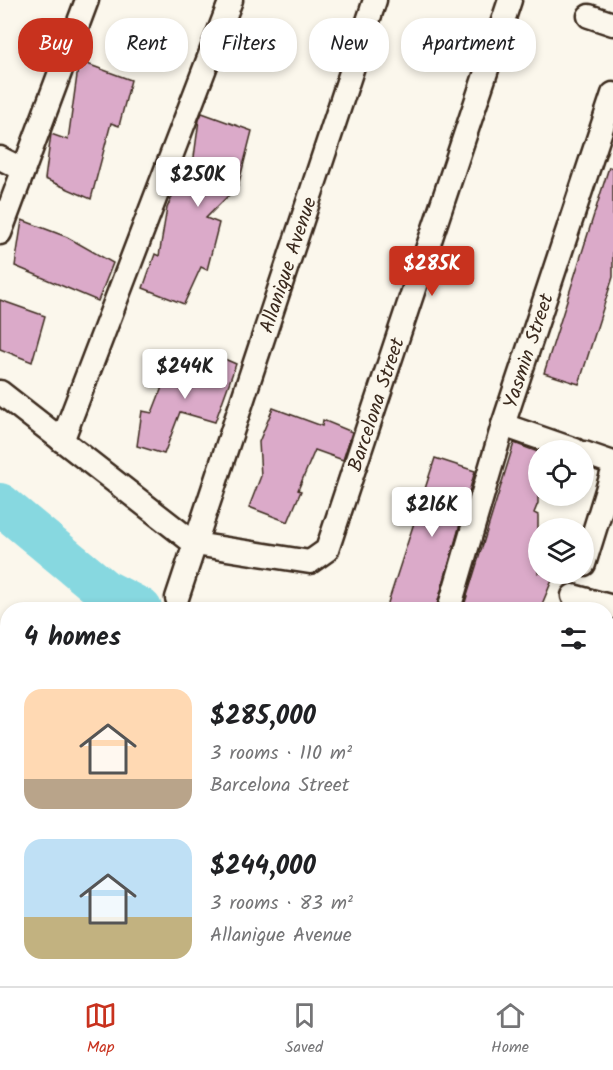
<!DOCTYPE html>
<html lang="en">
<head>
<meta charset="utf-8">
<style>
	body { margin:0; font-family:Kalam,sans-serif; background:#f6f6f6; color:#202124; height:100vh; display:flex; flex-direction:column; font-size:22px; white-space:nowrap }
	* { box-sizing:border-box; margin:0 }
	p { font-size:20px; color:#757577 }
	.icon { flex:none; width:33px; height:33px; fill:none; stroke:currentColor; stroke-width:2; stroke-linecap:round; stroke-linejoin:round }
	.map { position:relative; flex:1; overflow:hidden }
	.drawer { position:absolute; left:0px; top:602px; width:614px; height:386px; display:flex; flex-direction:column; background:#fff; border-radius:24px 24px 0 0; box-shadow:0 3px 9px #0003 }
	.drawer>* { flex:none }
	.guide { position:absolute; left:18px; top:18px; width:578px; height:54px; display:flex; gap:12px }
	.controls { position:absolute; left:528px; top:440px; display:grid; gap:12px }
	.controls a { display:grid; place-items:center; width:66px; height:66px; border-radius:50%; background:#fff; box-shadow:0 3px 9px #0003; font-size:30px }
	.price { position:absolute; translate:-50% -51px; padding:0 14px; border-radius:6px; background:#fff; color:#222; font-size:20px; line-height:39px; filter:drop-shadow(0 2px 3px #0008) }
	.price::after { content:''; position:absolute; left:50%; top:36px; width:18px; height:14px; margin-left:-9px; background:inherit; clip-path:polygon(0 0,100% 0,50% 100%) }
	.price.on { background:#c8321e; color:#fff }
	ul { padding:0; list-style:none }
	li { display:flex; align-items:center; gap:18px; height:150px; padding:0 24px }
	li span { display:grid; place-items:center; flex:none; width:168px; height:120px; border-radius:18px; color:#555 }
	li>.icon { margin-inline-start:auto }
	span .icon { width:72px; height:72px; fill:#fffc; stroke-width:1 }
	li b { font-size:26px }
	h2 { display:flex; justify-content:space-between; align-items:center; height:72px; padding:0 24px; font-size:26px }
	.tag { padding:0 21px; border-radius:24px; background:#fff; box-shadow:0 3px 9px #0003; font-size:21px; line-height:54px }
	.tag.on { background:#c8321e; color:#fff }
	.tab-bar { display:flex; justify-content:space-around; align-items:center; height:84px; border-top:2px solid #e0e0e0; background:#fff; font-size:16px; color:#757577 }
	.tab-bar a { display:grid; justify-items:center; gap:3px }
	.tab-bar .on { color:#c8321e }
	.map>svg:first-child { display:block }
	.built { fill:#f1e0e2 }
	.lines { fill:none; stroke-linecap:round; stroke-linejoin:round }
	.river { stroke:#87d8e0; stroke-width:42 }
	.building { fill:#dbaac9; stroke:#3b2a1e; stroke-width:1.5 }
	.minor-casing { stroke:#3b2a1e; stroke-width:27 }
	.minor { stroke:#fbf7ec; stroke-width:22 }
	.labels { text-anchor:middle; stroke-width:4.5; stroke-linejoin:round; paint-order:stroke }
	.street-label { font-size:20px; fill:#3b2a1e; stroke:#fbf7ec }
</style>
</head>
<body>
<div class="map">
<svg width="613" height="986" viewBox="0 0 613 986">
	<rect width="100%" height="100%" fill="#fbf7ec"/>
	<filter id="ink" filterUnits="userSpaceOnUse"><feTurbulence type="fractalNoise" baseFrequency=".0167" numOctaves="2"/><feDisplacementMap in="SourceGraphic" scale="12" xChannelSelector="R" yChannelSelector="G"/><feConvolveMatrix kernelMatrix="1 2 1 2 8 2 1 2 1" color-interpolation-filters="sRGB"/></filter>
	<g filter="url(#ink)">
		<path class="built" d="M0,815L8,818V980H123L120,986H0Z"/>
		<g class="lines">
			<path class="river" d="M0,504L104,590L141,609
				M606,831L611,828L613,833"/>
		</g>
		<path class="building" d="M79,61L131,80L119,126L111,123L91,199L45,179L51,134L68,140Z
			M202,113L252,131L238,186L206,218L219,223L207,270L201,267L184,304L143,288L155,254L159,256L167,208L184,169L192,172L199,120Z
			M609,167L613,168V277L579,384L544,373Z
			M22,220L67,237L113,263L98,301L15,266Z
			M0,300L45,316L32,362L0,349Z
			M213,354L236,364L215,422L180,412L164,454L137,446L142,411L152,413L173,359L204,368Z
			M273,408L322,426L323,420L352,432L343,460L315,450L298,490L301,491L288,522L249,507L261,476L259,442Z
			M514,443L538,452V503L534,513L538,515V573H555L540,609H463Z
			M435,458L475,471L436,609H386Z"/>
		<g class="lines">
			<defs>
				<g id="minor">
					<path d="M589,16L613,24"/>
					<path d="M0,158L22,169"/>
					<path d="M0,233L87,0"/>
					<path id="s1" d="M0,392L195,544L310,562L327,550L510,0"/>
					<path d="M503,425L575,450"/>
					<path d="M62,441L231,0"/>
					<path d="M584,453L613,463"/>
					<path d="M584,564L613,471"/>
					<path d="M573,596L613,607"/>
					<path id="s2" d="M177,598L375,0"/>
					<path id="s3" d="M449,609L503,425L613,94"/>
					<path d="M606,733L613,735"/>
					<path d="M529,980L542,986"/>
					<path d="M141,986L144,980"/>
				</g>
			</defs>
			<use href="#minor" class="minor-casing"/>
			<use href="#minor" class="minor"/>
		</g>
	</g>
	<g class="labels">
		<g class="street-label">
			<text dy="7" stroke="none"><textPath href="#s2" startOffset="351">Allanigue Avenue</textPath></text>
			<text dy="7" stroke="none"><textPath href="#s3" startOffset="270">Yasmin Street</textPath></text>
			<text dy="7" stroke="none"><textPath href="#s1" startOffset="538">Barcelona Street</textPath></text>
		</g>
	</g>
</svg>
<div class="controls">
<a><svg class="icon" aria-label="locate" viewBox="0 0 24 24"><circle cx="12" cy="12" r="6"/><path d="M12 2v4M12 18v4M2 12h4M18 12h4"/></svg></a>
<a><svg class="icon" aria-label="layers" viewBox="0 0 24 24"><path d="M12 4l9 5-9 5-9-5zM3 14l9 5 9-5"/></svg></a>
</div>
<b class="price" style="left:198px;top:208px">$250K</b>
<b class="price on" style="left:432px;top:297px">$285K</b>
<b class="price" style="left:185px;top:400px">$244K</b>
<b class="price" style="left:432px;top:538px">$216K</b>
<div class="guide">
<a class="tag on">Buy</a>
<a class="tag">Rent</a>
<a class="tag">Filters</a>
<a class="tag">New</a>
<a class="tag">Apartment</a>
</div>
<section class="drawer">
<h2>4 homes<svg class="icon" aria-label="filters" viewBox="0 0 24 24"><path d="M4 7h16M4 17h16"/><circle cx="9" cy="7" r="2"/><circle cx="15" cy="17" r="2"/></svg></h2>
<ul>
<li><span style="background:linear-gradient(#ffd9b3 75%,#b9a48a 0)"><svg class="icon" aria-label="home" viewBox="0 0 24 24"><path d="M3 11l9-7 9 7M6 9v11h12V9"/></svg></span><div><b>$285,000</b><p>3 rooms · 110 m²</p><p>Barcelona Street</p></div></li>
<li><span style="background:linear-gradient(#bfe0f5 65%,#c2b280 0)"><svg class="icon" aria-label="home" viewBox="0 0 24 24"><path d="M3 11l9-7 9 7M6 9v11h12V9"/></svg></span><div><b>$244,000</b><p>3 rooms · 83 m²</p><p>Allanigue Avenue</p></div></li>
</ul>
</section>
</div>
<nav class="tab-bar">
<a class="on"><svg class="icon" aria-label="map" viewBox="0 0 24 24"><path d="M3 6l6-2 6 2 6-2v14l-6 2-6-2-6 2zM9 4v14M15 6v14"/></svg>Map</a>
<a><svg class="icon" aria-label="saved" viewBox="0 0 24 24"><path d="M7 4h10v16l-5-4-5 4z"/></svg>Saved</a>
<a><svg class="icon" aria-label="home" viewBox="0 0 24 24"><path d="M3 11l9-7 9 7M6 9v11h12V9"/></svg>Home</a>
</nav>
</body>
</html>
